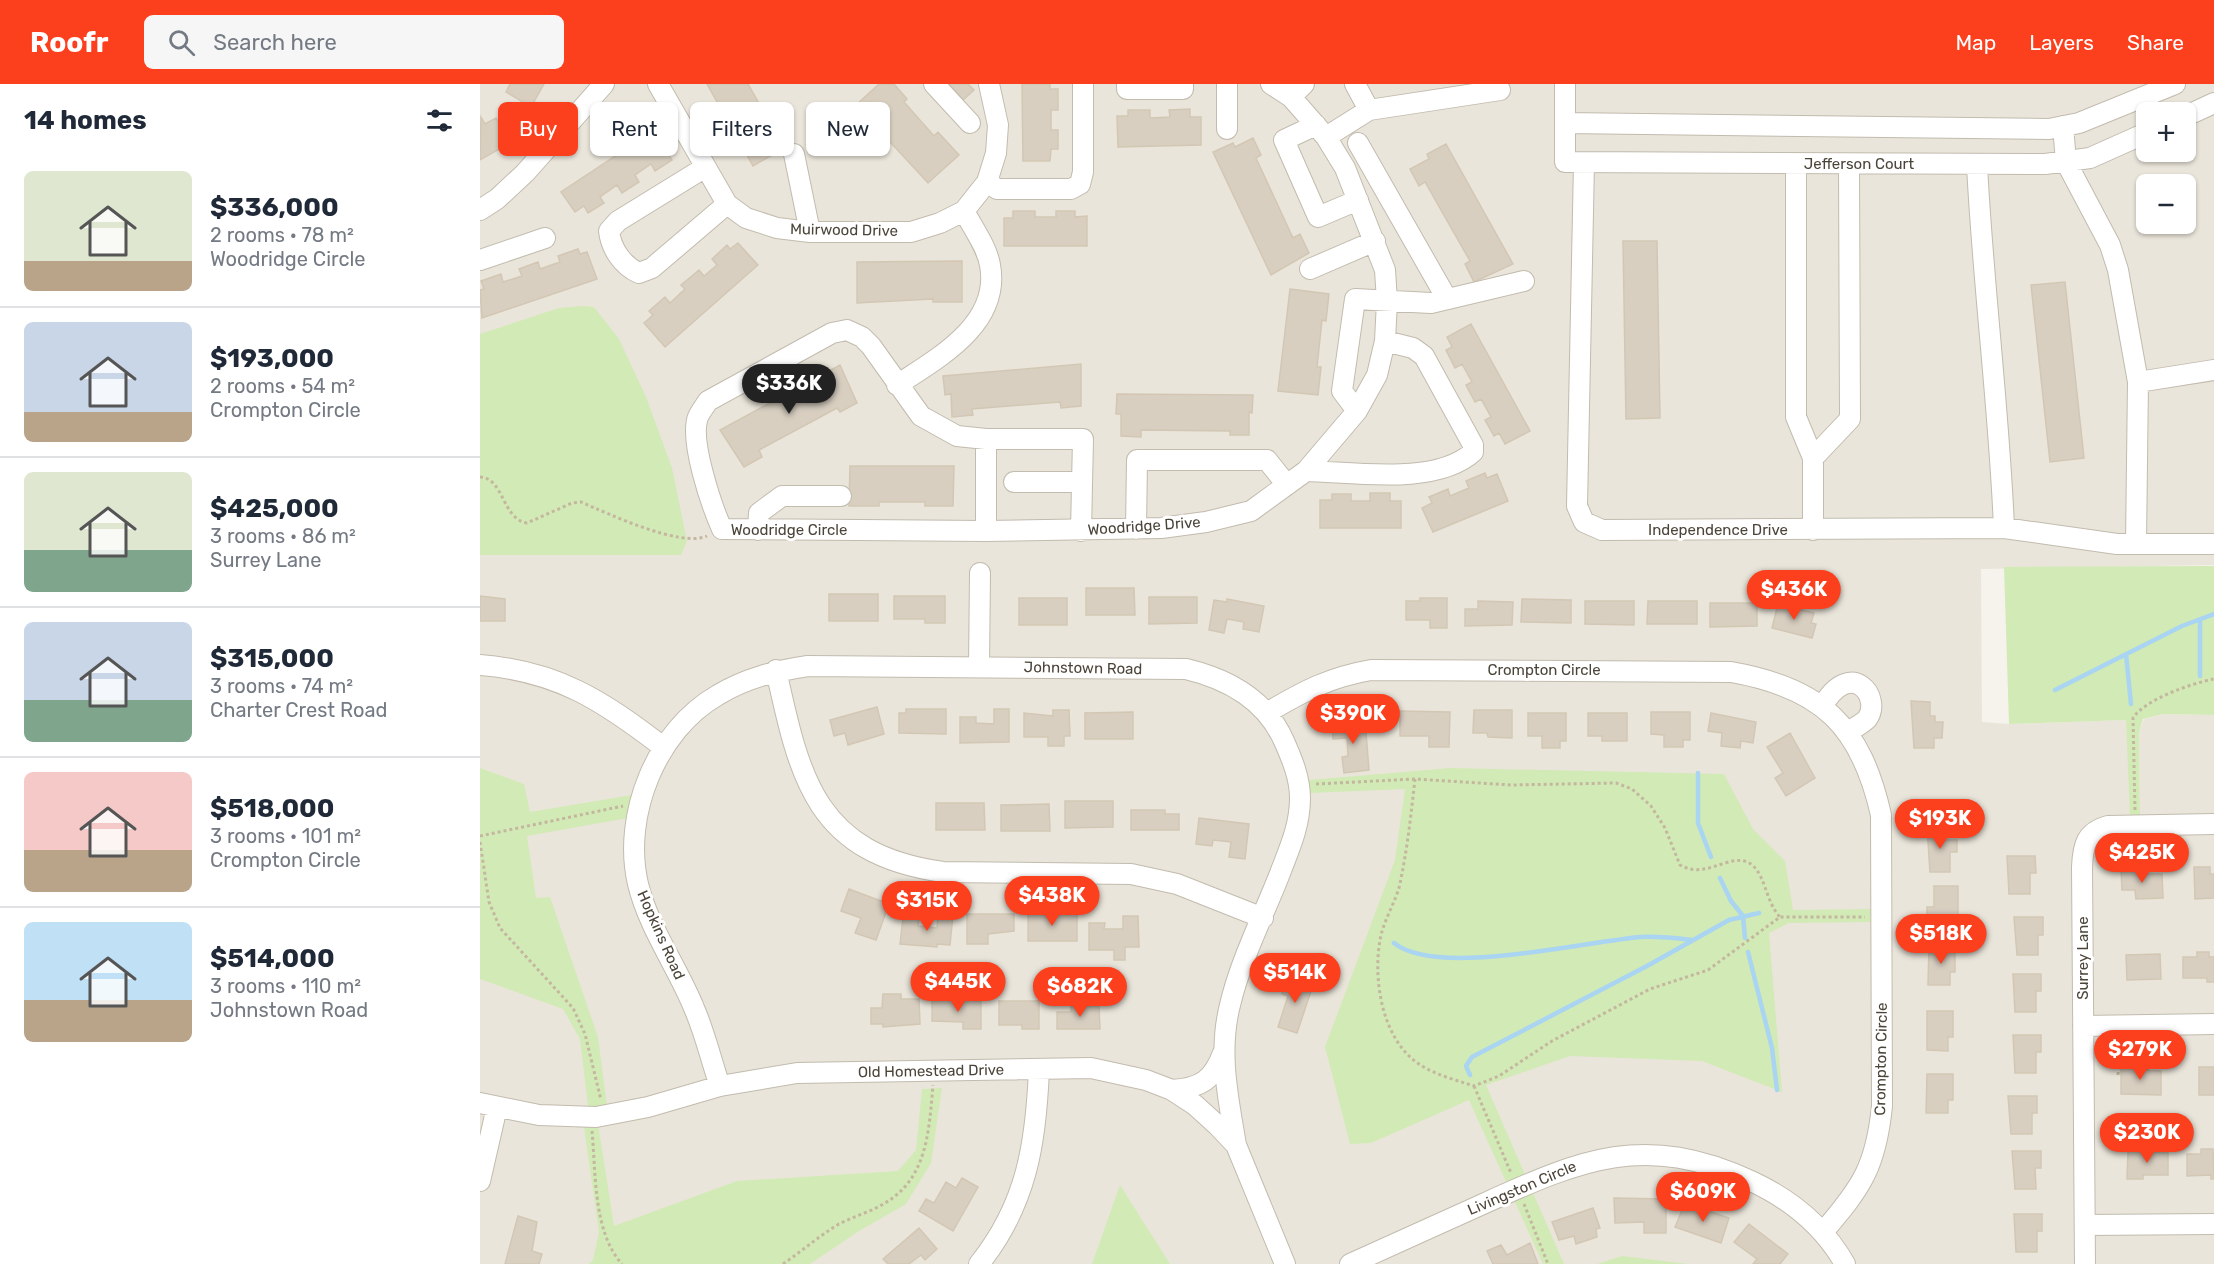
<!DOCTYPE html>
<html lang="en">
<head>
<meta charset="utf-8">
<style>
	body { margin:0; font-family:Rubik,sans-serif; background:#f6f6f7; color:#1f2937; height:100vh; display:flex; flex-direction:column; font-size:22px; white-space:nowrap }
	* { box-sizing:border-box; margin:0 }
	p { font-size:20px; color:#747a83 }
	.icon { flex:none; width:33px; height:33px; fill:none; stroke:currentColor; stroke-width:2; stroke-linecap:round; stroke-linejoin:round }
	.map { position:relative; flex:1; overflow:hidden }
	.panel { display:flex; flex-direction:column; background:#fff; width:480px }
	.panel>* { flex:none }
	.guide { position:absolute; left:18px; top:18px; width:570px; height:54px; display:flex; gap:12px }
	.tools { position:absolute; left:1656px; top:18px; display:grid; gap:12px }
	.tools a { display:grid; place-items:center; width:60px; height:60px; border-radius:9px; background:#fff; box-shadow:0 2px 4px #0004; font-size:30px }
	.price { position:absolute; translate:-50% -51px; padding:0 14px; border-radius:21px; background:#fc3f1d; color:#fff; font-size:20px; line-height:39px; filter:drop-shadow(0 2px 3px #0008) }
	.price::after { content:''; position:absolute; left:50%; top:36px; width:18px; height:14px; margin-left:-9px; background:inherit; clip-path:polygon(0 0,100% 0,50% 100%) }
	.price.selected { background:#222; color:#fff }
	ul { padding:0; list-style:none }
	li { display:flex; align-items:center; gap:18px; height:150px; padding:0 24px }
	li+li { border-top:2px solid #e0e1e3 }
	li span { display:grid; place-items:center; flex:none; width:168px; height:120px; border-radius:9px; color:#555 }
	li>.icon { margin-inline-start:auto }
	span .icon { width:72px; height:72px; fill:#fffc; stroke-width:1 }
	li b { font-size:26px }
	h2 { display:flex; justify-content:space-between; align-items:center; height:72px; padding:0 24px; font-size:26px }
	.tag { padding:0 21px; border-radius:9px; background:#fff; box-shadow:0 2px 4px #0004; font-size:21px; line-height:54px }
	.tag.selected { background:#fc3f1d; color:#fff }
	header { display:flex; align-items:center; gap:36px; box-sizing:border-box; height:84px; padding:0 30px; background:#fc3f1d; color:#fff }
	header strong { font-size:28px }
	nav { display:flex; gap:33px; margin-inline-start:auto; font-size:21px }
	.search { width:420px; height:54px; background:#f6f6f7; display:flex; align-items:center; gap:15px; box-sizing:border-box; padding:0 21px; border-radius:9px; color:#747a83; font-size:22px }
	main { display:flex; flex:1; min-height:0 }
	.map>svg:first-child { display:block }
	.residential { fill:#eae5da; fill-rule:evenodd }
	.green { fill:#d2eab5 }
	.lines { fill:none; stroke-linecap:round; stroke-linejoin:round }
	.stream { stroke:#a9d4f2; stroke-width:4.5 }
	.building { fill:#d8cfc1; stroke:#d3c7b4; stroke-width:1.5 }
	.minor-casing { stroke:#c2bbae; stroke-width:22 }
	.path { stroke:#c4b79f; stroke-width:3; stroke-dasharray:3 3; stroke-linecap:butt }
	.minor { stroke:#fff; stroke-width:20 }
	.labels { text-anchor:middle; stroke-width:6; stroke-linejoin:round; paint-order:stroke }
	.street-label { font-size:15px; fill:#4b4439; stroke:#fff }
</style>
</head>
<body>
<header>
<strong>Roofr</strong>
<div class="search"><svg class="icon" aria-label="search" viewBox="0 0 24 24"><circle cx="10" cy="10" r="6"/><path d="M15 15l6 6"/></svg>Search here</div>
<nav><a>Map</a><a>Layers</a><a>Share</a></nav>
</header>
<main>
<section class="panel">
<h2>14 homes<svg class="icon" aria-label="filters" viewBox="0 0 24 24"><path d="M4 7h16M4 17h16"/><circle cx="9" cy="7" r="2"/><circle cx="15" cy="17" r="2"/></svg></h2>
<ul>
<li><span style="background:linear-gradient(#dfe7d0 75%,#b9a48a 0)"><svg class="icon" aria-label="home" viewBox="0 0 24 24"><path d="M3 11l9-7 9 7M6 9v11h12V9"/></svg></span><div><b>$336,000</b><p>2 rooms · 78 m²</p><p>Woodridge Circle</p></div></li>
<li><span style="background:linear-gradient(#c9d6e8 75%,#b9a48a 0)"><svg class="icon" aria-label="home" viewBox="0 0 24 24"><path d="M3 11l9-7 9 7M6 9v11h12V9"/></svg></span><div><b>$193,000</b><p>2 rooms · 54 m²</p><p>Crompton Circle</p></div></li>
<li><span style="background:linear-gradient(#dfe7d0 65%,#7fa58c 0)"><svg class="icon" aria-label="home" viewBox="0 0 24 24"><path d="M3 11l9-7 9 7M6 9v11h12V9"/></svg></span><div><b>$425,000</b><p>3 rooms · 86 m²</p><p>Surrey Lane</p></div></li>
<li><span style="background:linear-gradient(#c9d6e8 65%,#7fa58c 0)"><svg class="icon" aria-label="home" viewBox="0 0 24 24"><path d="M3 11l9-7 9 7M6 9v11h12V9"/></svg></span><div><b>$315,000</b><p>3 rooms · 74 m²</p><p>Charter Crest Road</p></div></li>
<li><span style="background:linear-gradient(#f6c9c9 65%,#b9a48a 0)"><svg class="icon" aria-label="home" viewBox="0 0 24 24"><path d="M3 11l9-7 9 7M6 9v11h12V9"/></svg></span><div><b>$518,000</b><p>3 rooms · 101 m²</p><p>Crompton Circle</p></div></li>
<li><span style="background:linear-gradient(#bfe0f5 65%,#b9a48a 0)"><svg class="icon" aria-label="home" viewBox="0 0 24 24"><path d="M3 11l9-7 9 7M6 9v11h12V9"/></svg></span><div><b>$514,000</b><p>3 rooms · 110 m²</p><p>Johnstown Road</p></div></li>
</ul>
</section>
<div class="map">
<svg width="1734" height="1180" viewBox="0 0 1734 1180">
	<rect width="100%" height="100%" fill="#f6f3ec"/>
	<path class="residential" d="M0,0H1734V481L1501,485L1502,638L1529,640L1646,636L1660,732L1659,649L1664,635L1683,630L1734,631V1180H0ZM1666,28H1706V68H1666ZM1666,100H1706V140H1666Z"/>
	<path class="green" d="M102,222L114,223L139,255L166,313L192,384L207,457L201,471H0V250L79,224Z
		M1734,482V631L1683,630L1663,635L1659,649L1660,732L1650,733L1646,636L1529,640L1524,483Z
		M0,684L44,700L50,728L152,711L148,734L47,752L56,814L70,813L118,953L129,1038L118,1040L134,1142L257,1097L418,1087L436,1066L442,1005L462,1004L451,1079L426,1120L379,1147L330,1180H109L113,1176L119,1148L101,1022H108L100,955L83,925L0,895Z
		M970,684L1244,690L1273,745L1305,777L1313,826L1392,825L1393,838L1309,839L1289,849L1302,1008L1222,977L1090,972L1006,1001L1084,1180H1063L989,1016L891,1059L870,1060L845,963L915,776L925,705L830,709L829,696Z
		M640,1101L690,1180H612Z
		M1142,1172L1208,1180H1117Z"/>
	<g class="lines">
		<path class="stream" d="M1720,536V592
			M1646,570L1651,620
			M1575,606L1702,542L1734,530
			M1218,689V739L1231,773
			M1240,794L1251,817L1263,832L1265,854
			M914,859C957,894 1106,857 1161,853C1178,852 1195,854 1212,856
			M1268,868L1292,964L1297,1006
			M990,991L986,982L992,973L1167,882L1249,836L1279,829"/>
	</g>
	<path class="building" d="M30,0H64L51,23L26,8Z
		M227,0H268L290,39L294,37L308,62L273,82Z
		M399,0H414L427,15L424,18L454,52L458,48L479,71L448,99L376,21Z
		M469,0H488L494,6L483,16Z
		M542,0H570V5H578V26H571V46H578V65H571L570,77H543Z
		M710,25V33H721V61L638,63L637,32H648V26H670V34L690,33L689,26Z
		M1,33L5,40L16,34L30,59L0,76Z
		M182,41L197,64L188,70L192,76L175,87L171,80L155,91L159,98L142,109L137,101L120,113L124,119L108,129L104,122L95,128L81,108Z
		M773,54L781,71L776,74L813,154L820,150L829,169L791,191L733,68L753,59L755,63Z
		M966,60L1033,180L994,198L985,180L990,177L945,98L939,102L930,85L949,75L947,70Z
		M533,127H555V133H576V127H595V133L607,132V162H524V134H533Z
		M1143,157H1177L1180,334L1146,335Z
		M258,159L278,181L185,263L164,239L173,231L169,227L185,213L190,219L205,205L201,201L219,186L224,192L237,181L232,175L247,161L250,165Z
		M98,165L100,170L107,168L117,195L2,234L0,206L4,205L1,197L21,190L23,198L42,192L39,185L58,178L60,185L80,178L78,172Z
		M482,177V218H453V215L377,219V178Z
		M1585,198L1604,374L1570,378L1551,201Z
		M810,205L849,210L846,237L842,236L837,283H841L838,311L798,307Z
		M991,240L1050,347L1025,360L1019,349L1014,352L1005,336L1011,333L1001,315L995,318L986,301L992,298L982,280L975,284L966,266L972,263L967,253Z
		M601,280V322L581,324L580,318L492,325L493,331L472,333L471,310L465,311L463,292Z
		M360,281L377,319L360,328L357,324L279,366L282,373L264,383L240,346Z
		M637,310L773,311L772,329L769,328V351H750V347L661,346V353L641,352V330H636Z
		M370,382H474L473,422H445V418H399V422H369Z
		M1005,389L1007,394L1017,390L1028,417L953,448L942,424L952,419L949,413L968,405L970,412L989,404L986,397Z
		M890,409H910V417H921V444H840V416H852V410H871V417H890Z
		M606,504H654L655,531H606Z
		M349,510H398V537H349Z
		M0,512L25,515V537H0Z
		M414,512H465V539H445V535H414Z
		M669,513H717V539L669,540Z
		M539,514H587V541H539Z
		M940,514H967V544H950V536H926V517H940Z
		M747,515L784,522L779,548L763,545L764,538L747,535L744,549L729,546L734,516L747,518Z
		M1042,515L1091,516V539L1041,538Z
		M998,517L1033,518L1032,541L985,542V525H998Z
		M1105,517H1154V541L1105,540Z
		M1168,517H1217V540H1167Z
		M1230,519H1277V542L1230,543Z
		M1298,520L1334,529L1331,539L1336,540L1332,554L1292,544Z
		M1431,617L1450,618V632H1455V638H1463L1462,654H1454V664H1434Z
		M397,623L404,650L368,661L365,649L354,652L350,636Z
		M426,625H466V650L419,649V629H426Z
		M514,625H529V658L480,659V633H496V639L514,640Z
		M573,626H589L590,652H584V662H568V653H544V629L573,632Z
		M994,626H1032V654L1008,653L1007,649H993Z
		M920,627L970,628L969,663H949V652H920Z
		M653,628V655H605V629Z
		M1171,628H1210V656H1203V663H1184V651L1171,650Z
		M1048,629H1086V657H1080V664H1062V652H1048Z
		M1108,629H1147V657H1122V652H1108Z
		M1231,629L1276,638L1273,659L1261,657L1260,664L1241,662L1242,649L1228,647Z
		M885,636L889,686L864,689L862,673L868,672L867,654L853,655L852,639Z
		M1310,649L1335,694L1306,712L1295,694L1303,689L1287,663Z
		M585,717H633V743L585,744Z
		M456,719H504L505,746H456Z
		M569,720L570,747H521V721Z
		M651,726H685V730H699V746H651Z
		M719,734L769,740L765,775L749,773L751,758L733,756L732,762L716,760Z
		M1447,743H1465V756H1477V768H1470V788H1450Z
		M1527,772H1555L1556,789H1550V810H1529Z
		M1714,783H1730V790H1734V814L1715,815Z
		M1660,784V790H1682L1683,814L1656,815L1655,806H1642L1641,785Z
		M1454,802H1478V840L1447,839V823H1454Z
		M369,805L409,820L396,856L375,849L381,834L361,827Z
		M458,830L473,831L470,861L457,860V863L420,860L423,834L439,835L438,842L457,844Z
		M487,830H534V847L508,850V860H487Z
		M548,830H597V857H548Z
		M643,832H658L659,863H645V876H634V866H609V839H625L624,845H643Z
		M1534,833H1563V851H1558V871H1537Z
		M1449,861L1475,862V888H1470V901H1448Z
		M1717,868H1729V873H1734V898H1727V894H1703V873H1717Z
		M1680,870L1681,895L1647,896L1646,871Z
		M1533,890H1561V907H1556V928H1535Z
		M807,893L833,901L817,949L798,943L808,912L802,910Z
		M403,910H421V915H439L440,940L403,943V940H391V924H402Z
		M452,916L501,917V945H483V938L452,937Z
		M519,917H559V945H542V941H519Z
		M591,922H619L620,945H577V928H591Z
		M1447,927H1473V953H1468V967L1447,966Z
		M1533,951H1561V968H1556V989H1535Z
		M1641,980L1658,981V986L1681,987V1011L1641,1010Z
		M1719,983H1734V1011H1719Z
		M1447,990H1473V1016H1468V1029H1446Z
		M1528,1012H1557V1029H1552V1050H1531Z
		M1721,1065H1733L1734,1095H1731V1091L1707,1092V1070H1721Z
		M1532,1067H1561V1084H1555L1556,1105H1535Z
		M1648,1067L1688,1069V1091H1663V1095H1647Z
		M482,1094L498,1103L473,1147L439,1127L446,1115L454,1119L466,1098L476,1104Z
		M1134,1114L1186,1115V1149H1164V1138L1135,1139Z
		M1205,1119L1249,1134L1241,1159L1195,1143Z
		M1113,1124L1120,1144L1116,1145L1117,1153L1096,1160L1094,1152L1079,1156L1072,1138Z
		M1534,1130H1562V1147H1557V1168H1536Z
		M38,1132L57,1138L52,1167L62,1170L59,1180H25Z
		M1269,1140L1308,1170L1300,1180H1273L1277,1175L1254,1158Z
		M439,1144L457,1165L445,1176L441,1171L429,1180H408L403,1175Z
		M1050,1159L1058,1180H1013L1007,1167L1021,1161L1027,1171Z"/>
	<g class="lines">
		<defs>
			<path id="minor" d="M178,0L247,120L266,134L297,144L330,148H431L460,139L484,127L507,98L516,69L518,41L509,0
				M454,0L490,39
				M647,0V5H703V0
				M747,0V45
				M875,0L889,26
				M1085,0V78L1565,80L1610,74L1666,49
				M811,13L824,0
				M1706,32L1734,19
				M1085,39L1569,45L1599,39L1695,0
				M836,41L804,56L838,133L878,116
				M1583,42L1586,78L1630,161L1638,186L1658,298L1734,286
				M846,53L889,26L1020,6
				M878,59L967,215
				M314,70L330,148
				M1104,79L1097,422L1104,438L1122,446L1524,444L1637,460H1734
				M1316,80V333L1333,374V446
				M1497,81C1503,202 1519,322 1524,444
				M224,84L138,137L129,147C131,165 143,182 159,189L172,184L247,120
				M507,98L517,105H591L600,100L603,88V0
				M0,126L17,115L45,89L124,0
				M0,176L65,154
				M830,185L895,157
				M367,246L382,253L391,262L441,332L477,352L506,355V447L242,445C232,423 209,356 218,333C220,328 225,322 228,317L352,249Z
				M417,301C458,274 521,240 510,181C507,163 493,144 484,127
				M877,327L862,307L875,215L951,219L1044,197
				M506,355H603L601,447
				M1333,374L1370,335L1369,80
				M826,387C873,388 956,402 993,368V361L944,272L933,264L905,257
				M534,398H602
				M656,445L657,376H787L807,401
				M278,446L279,429L302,412H361
				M506,447L681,444L726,438L771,427L826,387L877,327L897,291L905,257L907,217L905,186L865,84L846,53L811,13L791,0
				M1656,460L1658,298
				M0,581C78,587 123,617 183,663
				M499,583L500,489
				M296,586C320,696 336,770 463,788L651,790L697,800L783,834
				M1342,623C1371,572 1403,614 1387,635C1382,640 1374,644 1368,648
				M788,628C824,607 850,593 891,586L1251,588C1342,604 1381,642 1401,731L1402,1022C1396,1082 1382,1103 1343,1148
				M1603,942L1734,940
				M240,1002C231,976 225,949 214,924C197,882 169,845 158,800C142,732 176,646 238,611C266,594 295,587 328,582L706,585C748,595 786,616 804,657C812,675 820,694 820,714C820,740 811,761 802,784C785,829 761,874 750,921C738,968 748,1013 756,1061
				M692,1006C721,1004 733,996 743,969
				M0,1019L59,1031L116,1033L168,1023L240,1002L317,989L611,984L666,996L692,1006L715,1021L737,1041L756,1061L805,1180
				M0,1097L17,1023
				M1605,1141L1734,1140
				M499,1180C547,1120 556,1059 559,985
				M870,1180C914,1160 959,1140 1003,1120C1102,1075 1165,1048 1271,1097C1310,1115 1344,1143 1365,1180
				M1605,1180L1602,783C1603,761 1606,748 1628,742L1734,740"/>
		</defs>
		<use href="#minor" class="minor-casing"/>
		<path class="path" d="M0,393C24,394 22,435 47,439L92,419L101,418C129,430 201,464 227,452
			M935,695C931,731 927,768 919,804C914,820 905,835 901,851C892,892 901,955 939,980C955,991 976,996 994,1002L1019,992L1072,957L1170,905L1228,886L1300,833H1385
			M836,700L935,695L1031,701L1136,699L1152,705L1171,722L1185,744L1200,781C1216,790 1229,784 1245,779C1287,765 1280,812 1300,833
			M1655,726L1653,634C1665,615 1713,599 1734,595
			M0,752L143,722
			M0,758L9,818L20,844L93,924L105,950L121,1016
			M1667,986L1668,958
			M1638,991L1639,978H1667
			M994,1002L1031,1089
			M112,1047C116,1089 113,1148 142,1180
			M1044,1120L1068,1180
			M303,1180C322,1167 339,1152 359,1140C374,1132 391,1128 405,1119C448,1094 449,1045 453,1001"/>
		<use href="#minor" class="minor"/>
	</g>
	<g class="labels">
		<g class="street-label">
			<text x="1379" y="85">Jefferson Court</text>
			<text transform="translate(364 146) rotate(1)" y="5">Muirwood Drive</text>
			<text transform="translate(664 442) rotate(-4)" y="5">Woodridge Drive</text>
			<text x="309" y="451">Woodridge Circle</text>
			<text x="1238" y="451">Independence Drive</text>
			<text transform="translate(603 584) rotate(1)" y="5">Johnstown Road</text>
			<text x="1064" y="591">Crompton Circle</text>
			<text transform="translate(181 851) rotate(66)" y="5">Hopkins Road</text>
			<text transform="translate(1603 874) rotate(-90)" y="5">Surrey Lane</text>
			<text transform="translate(1401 975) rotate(-89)" y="5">Crompton Circle</text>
			<text transform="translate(451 987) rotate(-1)" y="5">Old Homestead Drive</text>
			<text transform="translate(1042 1104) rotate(-23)" y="5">Livingston Circle</text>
		</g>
	</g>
</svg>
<div class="tools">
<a>+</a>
<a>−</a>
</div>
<b class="price selected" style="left:309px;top:331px">$336K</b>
<b class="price" style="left:1314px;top:537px">$436K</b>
<b class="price" style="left:873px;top:661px">$390K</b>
<b class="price" style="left:1460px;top:766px">$193K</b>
<b class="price" style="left:1662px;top:800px">$425K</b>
<b class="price" style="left:572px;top:843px">$438K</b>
<b class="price" style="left:447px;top:848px">$315K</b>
<b class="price" style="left:1461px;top:881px">$518K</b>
<b class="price" style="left:815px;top:920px">$514K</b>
<b class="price" style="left:478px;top:929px">$445K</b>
<b class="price" style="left:600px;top:934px">$682K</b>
<b class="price" style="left:1660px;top:997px">$279K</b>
<b class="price" style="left:1667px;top:1080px">$230K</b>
<b class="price" style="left:1223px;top:1139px">$609K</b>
<div class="guide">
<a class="tag selected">Buy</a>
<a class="tag">Rent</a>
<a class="tag">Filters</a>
<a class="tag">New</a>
</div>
</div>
</main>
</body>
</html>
